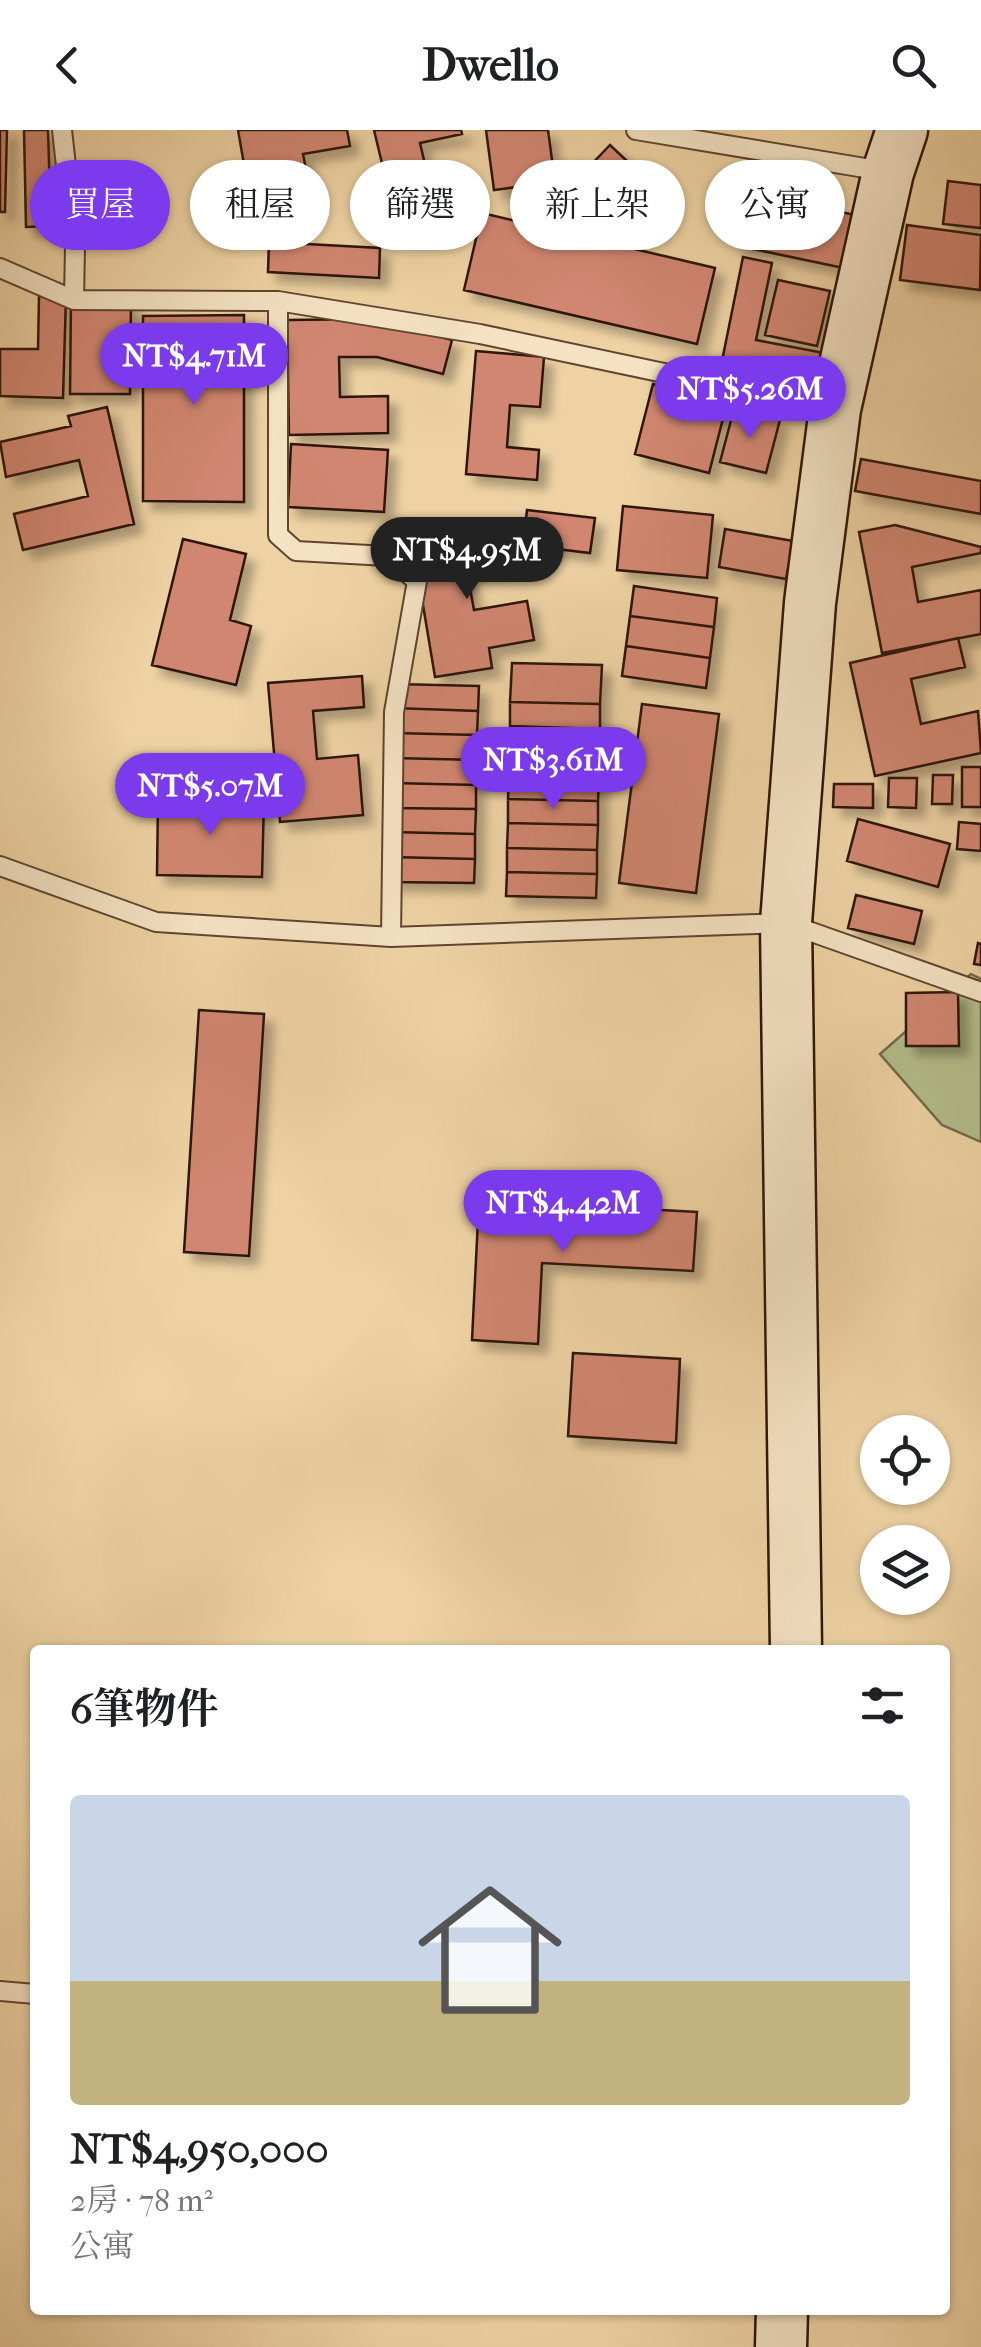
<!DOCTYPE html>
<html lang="zh-TW">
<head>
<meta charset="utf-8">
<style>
	body { margin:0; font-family:"IM FELL French Canon","Noto Serif TC",serif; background:#f6f6f6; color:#202124; height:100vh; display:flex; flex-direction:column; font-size:38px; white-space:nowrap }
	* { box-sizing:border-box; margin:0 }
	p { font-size:32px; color:#757577 }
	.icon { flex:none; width:55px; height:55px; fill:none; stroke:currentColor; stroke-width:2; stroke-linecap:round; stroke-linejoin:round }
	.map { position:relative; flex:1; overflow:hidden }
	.sheet { position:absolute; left:30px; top:1515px; width:920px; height:670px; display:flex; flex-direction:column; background:#fff; border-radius:10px; box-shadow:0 2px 8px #0004 }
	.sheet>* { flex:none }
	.banner { position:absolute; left:30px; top:30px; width:922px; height:90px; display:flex; gap:20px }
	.controls { position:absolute; left:860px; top:1285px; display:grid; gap:20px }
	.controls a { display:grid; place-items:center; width:90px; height:90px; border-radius:50%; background:#fff; box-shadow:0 2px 8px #0004; font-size:50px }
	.price { position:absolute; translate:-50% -85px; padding:0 22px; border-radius:35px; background:#7c3aed; color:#fff; font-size:32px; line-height:65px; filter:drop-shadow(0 2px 5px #0008) }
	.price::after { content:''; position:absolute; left:50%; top:60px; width:30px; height:22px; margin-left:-15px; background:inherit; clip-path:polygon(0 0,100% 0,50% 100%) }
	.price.active { background:#222; color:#fff }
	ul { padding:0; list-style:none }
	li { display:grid; align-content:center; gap:20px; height:530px; padding:0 40px }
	li span { display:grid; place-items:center; height:310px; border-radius:10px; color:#555 }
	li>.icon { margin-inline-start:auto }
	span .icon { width:180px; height:180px; fill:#fffc; stroke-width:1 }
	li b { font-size:42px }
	h2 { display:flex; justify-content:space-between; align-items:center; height:120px; padding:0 40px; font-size:42px }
	.tag { padding:0 35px; border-radius:45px; background:#fff; box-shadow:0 2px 8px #0004; font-size:35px; line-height:90px }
	.tag.active { background:#7c3aed; color:#fff }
	header { display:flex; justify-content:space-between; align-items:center; height:130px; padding:0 40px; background:#fff; font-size:45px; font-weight:800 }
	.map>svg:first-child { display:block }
	.green { fill:#b3bd8a; stroke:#716a4a; stroke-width:2.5 }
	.building { fill:#d08670; stroke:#2f1609; stroke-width:2.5; filter:url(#shadow) }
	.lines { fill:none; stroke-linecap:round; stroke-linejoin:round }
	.lane-casing { stroke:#5f4530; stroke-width:22 }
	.secondary-casing { stroke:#2f1609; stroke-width:55 }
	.lane { stroke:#f4e2c3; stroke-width:18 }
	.secondary { stroke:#f4e2c3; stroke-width:50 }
</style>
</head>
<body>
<header><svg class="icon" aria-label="back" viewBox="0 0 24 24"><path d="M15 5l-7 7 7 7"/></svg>Dwello<svg class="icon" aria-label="search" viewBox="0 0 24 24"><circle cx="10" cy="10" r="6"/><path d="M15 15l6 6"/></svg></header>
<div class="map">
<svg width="981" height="2217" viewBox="0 0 981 2217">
	<defs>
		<filter id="shadow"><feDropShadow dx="9" dy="9" stdDeviation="5" flood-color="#0004"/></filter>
	</defs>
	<rect width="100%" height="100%" fill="#eed2a3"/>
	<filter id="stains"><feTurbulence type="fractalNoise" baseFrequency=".002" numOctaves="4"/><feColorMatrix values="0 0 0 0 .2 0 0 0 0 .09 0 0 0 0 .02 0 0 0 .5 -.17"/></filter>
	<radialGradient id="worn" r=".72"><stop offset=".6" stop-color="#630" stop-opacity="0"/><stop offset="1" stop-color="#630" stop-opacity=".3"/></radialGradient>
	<path class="green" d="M971,844L981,849V1012L942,995L880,924Z"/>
	<path class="building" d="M0,0H7L5,82H0Z
		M24,0H48L51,96L26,97Z
		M238,0H347L350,16L303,24L312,69L252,80Z
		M374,0H461L462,4L420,13L430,56L458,50L465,80L397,96Z
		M486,0H548L555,52L494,60Z
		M610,15L663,65L622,107L570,57Z
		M948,51L981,55V98L943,94Z
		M745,61L864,87L853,140L734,115Z
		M482,83L715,138L697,214L464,160Z
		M907,95L981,105L980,160L900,150Z
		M269,112L380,118L379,148L268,142Z
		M743,127L772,133L756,210L829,224L823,252L722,231Z
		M778,150L830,161L817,216L765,205Z
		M39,166L66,167L63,268L0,266V219H38Z
		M71,168L131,170L130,264H70Z
		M244,185V372L143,371V186Z
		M374,189L452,210L443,244L377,227H339L340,267L388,266V303L289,305L287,190Z
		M476,221L544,227L540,277L510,275L507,317L539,320L537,350L466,344Z
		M653,254L727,273L709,343L635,324Z
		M107,277L134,394L23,420L14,384L88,366L79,330L6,347L0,312L71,296L68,286Z
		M734,279L780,290L766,343L720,332Z
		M291,314L388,320L384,382L288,377Z
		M861,329L981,351V384L855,361Z
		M623,376L713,385L707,448L617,440Z
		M527,380L595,388L590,423L523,415Z
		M895,395L981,417V423L912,437L918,472L981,460V504L882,523L859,402Z
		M511,399L517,433L467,441L474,480L527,471L534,510L489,518L492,538L435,547L413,415Z
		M725,399L793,411L786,449L719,437Z
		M183,409L246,424L230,490L251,496L236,555L152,535Z
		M634,456L717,468L714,497L630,486Z
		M630,486L714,497L710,528L626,516Z
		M958,508L965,537L911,549L921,594L978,581L981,623L875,646L850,533Z
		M626,516L710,528L706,558L622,546Z
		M512,533L602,535L600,574L510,572Z
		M362,546L364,577L313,581L317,629L358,625L363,685L280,692L268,553Z
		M395,554L479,556L478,581L394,578Z
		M510,572L600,574V599L510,596Z
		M642,574L719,584L696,763L619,753Z
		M394,578L478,581L477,605L394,603Z
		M510,596L600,599L599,622L509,621Z
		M394,603L477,605V630L393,628Z
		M509,621L599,622V647L509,645Z
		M393,628L477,630L476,655L393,653Z
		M962,637H981V677H962Z
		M509,645L599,647L598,671L508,669Z
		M933,645H953L952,674H932Z
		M889,648H917L916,678L888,677Z
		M393,653L476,655V679L392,678Z
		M834,654H873V678L833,677Z
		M158,669L264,671L262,747L157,745Z
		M508,669L598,671V695L508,693Z
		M392,678L476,679L475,704L392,702Z
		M858,689L950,714L938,757L847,731Z
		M959,692L981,694V721L957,719Z
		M508,693L598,695L597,720L507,718Z
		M392,702L475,704V729L391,727Z
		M507,718L597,720V744L507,742Z
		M391,727L475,729L474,753L390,752Z
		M507,742L597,744L596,768L506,766Z
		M856,765L922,781L914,814L848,798Z
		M978,813L981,814V835L974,834Z
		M958,862L959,916H906V863Z
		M199,880L264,884L249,1126L184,1122Z
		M479,1070L697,1082L693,1141L542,1133L538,1214L472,1210Z
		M573,1223L680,1229L676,1313L568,1306Z"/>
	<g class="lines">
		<defs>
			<path id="lane" d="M62,0L75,116L74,170
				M636,0L883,41
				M0,138L74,170L278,171L480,204L834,279
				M278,171V405L296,421L387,426L417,451L394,582L391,807
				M0,736L156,792L391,807L786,793L981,862
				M0,1861L35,1864"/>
			<path id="secondary" d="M796,1520L786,793L810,473L835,279L888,42L902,0
				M781,2217L782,2180"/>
		</defs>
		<use href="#lane" class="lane-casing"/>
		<use href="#secondary" class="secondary-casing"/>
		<use href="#lane" class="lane"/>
		<use href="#secondary" class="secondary"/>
	</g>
	<rect width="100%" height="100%" filter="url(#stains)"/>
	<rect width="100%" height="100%" fill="url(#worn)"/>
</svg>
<div class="controls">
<a><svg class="icon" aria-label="locate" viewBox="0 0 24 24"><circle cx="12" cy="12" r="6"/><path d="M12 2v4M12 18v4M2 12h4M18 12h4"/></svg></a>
<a><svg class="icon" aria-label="layers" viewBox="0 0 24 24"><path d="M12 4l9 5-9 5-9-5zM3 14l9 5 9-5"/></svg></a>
</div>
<b class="price" style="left:194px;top:278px">NT$4.71M</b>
<b class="price" style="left:750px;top:311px">NT$5.26M</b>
<b class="price active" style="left:467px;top:472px">NT$4.95M</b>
<b class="price" style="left:553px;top:682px">NT$3.61M</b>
<b class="price" style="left:210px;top:708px">NT$5.07M</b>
<b class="price" style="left:563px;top:1125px">NT$4.42M</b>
<div class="banner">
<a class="tag active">買屋</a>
<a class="tag">租屋</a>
<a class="tag">篩選</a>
<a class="tag">新上架</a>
<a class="tag">公寓</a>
</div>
<section class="sheet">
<h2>6筆物件<svg class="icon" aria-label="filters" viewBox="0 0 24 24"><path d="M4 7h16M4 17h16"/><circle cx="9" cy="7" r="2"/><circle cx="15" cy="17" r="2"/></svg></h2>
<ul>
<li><span style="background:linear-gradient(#c9d6e8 60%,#c2b280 0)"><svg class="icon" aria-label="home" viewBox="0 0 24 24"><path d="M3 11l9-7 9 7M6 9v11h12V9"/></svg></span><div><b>NT$4,950,000</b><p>2房 · 78 m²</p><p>公寓</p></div></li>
</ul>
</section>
</div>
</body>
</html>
